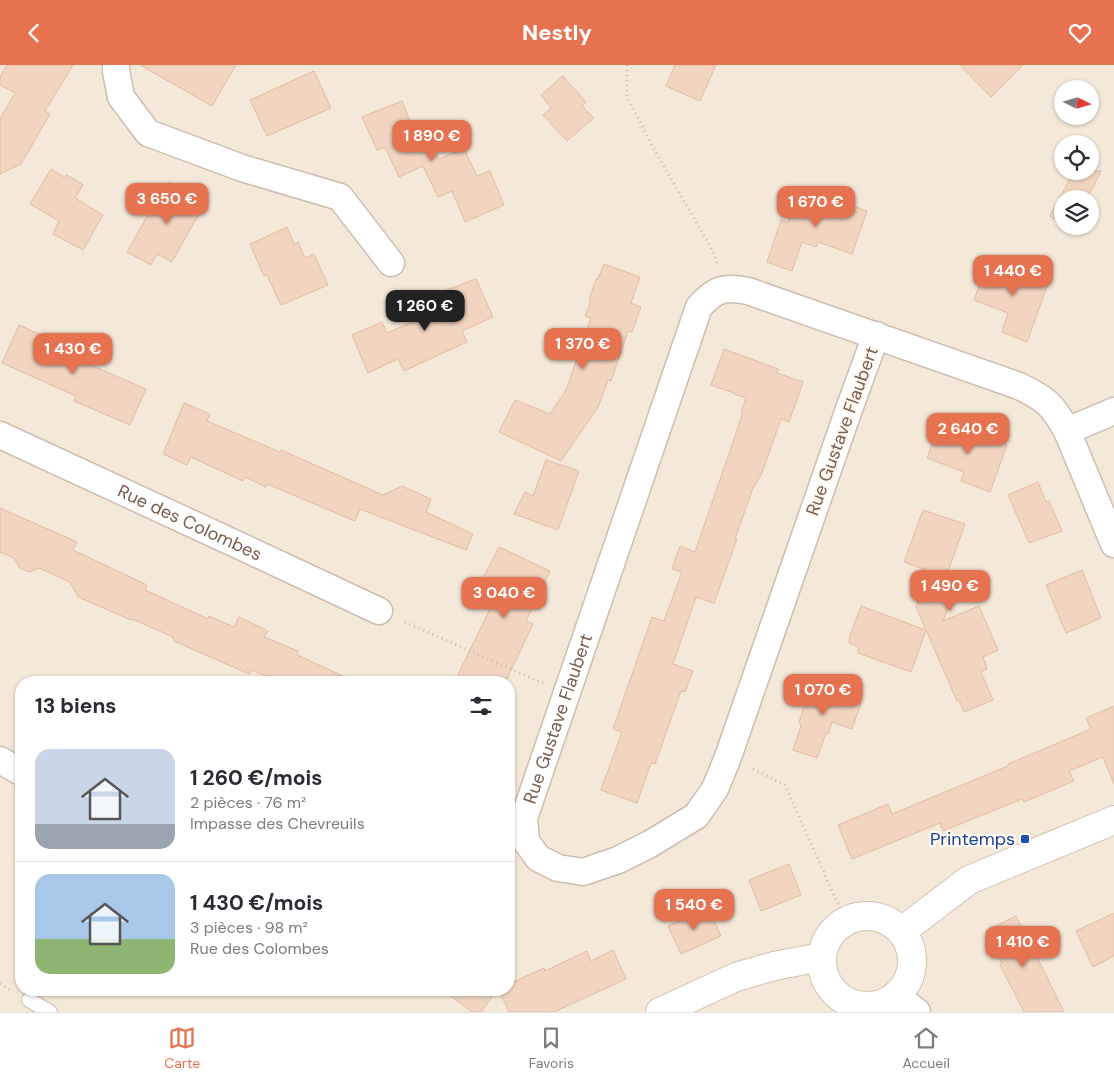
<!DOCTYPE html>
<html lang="fr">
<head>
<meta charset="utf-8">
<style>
	body { margin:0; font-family:"DM Sans",sans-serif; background:#f2f2f3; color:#2b2b33; height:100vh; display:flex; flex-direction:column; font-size:19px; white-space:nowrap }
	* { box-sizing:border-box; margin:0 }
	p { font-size:16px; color:#7c7c81 }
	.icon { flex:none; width:28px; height:28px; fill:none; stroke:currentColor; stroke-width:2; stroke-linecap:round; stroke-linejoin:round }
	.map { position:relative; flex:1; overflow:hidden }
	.side { position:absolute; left:15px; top:611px; width:500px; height:320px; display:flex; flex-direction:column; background:#fff; border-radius:20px; box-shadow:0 1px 4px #0004 }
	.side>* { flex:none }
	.needle { width:32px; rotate:95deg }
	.fabs { position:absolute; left:1054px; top:15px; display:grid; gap:10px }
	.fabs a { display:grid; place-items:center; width:45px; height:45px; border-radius:50%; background:#fff; box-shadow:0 1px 4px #0004; font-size:25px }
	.price { position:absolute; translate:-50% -42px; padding:0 11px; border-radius:10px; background:#e67250; color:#fff; font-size:16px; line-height:32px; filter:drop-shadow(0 1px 2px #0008) }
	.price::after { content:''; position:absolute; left:50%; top:30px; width:15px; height:11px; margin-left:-8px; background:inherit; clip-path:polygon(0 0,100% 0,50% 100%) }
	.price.current { background:#222; color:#fff }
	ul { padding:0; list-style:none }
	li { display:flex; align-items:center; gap:15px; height:125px; padding:0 20px }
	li+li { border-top:1px solid #e1e1e2 }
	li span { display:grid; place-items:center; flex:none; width:140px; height:100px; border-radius:15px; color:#555 }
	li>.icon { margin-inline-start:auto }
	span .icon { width:60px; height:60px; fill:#fffc; stroke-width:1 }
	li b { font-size:21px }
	h2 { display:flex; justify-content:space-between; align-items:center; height:60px; padding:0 20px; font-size:21px }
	header { display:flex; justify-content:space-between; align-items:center; height:65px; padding:0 20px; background:#e67250; color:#fff; font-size:22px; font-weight:800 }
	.tabs { display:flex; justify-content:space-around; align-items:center; height:70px; border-top:1px solid #e1e1e2; background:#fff; font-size:14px; color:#7c7c81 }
	.tabs a { display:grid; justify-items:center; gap:2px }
	.tabs .current { color:#e67250 }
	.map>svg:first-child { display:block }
	.residential { fill:#f4e8d8; fill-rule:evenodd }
	.building { fill:#f2d5c1; stroke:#e5bba2 }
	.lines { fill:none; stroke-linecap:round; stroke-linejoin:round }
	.lane-casing { stroke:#cfbdae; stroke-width:16 }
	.street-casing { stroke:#cfbdae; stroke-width:29 }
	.secondary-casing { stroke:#d5c0af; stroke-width:30 }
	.path { stroke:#d8b8a4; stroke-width:3; stroke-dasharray:1 4; stroke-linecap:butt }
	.lane { stroke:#fff; stroke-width:14 }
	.street { stroke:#fff; stroke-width:26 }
	.secondary { stroke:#fff; stroke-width:28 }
	.transit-dot { fill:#1a4fb4; stroke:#fff9f1; stroke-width:2 }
	.labels { text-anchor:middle; stroke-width:5; stroke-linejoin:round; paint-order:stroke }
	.street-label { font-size:18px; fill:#785c4c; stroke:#fff9f1 }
	.transit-label { font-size:18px; fill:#164399; stroke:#fff9f1; text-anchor:end }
</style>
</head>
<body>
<header><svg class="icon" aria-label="back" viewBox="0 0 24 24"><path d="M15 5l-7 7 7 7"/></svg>Nestly<svg class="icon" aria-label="heart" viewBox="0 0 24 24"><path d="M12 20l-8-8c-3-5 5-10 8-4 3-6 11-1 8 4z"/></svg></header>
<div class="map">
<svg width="1114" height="947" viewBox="0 0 1114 947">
	<rect width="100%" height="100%" fill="#fdf5ea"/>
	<path class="residential" d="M0,0H1114V947H0ZM1062,24H1090V51H1062ZM1062,79H1090V106H1062ZM1062,134H1090V161H1062ZM21,618H509V925H21Z"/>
	<path class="building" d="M7,0H73L45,46L50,49L21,99L0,109V54L15,28L0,20V12Z
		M140,0H236L212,41Z
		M675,0H716L700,36L666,21Z
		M960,0H1023L991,32Z
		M314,6L331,43L267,71L250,35Z
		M563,11L586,37L582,41L594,53L567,76L543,50L551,43L541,30Z
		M402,36L415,68L425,64L439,94L464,84L477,111L490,106L504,140L465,157L452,126L438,132L423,101L399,112L385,82L377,85L362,52Z
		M51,104L64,112L67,110L83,120L75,133L103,150L83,185L53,169L59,156L30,139Z
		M1074,106H1101L1087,134H1062V158L1050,151Z
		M170,117L205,138L172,197L157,189L151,200L127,187L159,130L161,131Z
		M801,123L867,146L852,189L818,177L816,182L802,177L792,206L767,197L781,155L788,158Z
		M287,162L294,179L298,177L305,193L314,189L328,220L281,240L267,210L264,211L250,179Z
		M989,194L1049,216L1027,277L1002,267L1008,248L974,235Z
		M604,199L640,212L631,238L641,242L632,267L628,266L611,316L608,315L598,342L561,396L499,367L515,335L550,349L566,325L591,253L585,251L591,236L589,235L596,214H598Z
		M476,214L493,252L462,266L467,277L404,306L398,294L368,308L352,270L382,257L387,268L450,241L444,226Z
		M19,260L75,285L72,292L146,324L130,360L74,336L76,331L2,298Z
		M724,284L778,304L777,308L803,317L789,357L781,354L762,408L753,423L735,474H737L714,538L696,532L673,599L693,606L685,627L681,626L655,699L651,698L637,738L601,725L622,667L613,664L652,552L664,556L682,507L672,504L680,481L695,487L743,348L741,347L746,333L734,329V328L711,320Z
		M184,338L210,349L207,356L280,387L281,385L383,430L402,421L431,434L426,447L473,469L466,485L360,444L355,456L267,419L266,422L245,412L243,416L191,392L187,400L163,389Z
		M940,358L1007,380L990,427L961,416L964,407L927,393Z
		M546,395L579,406L558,465L514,449L525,427L533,431Z
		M1038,417L1046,437L1049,436L1062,466L1029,478L1008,430Z
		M0,443L77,477L73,485L147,520L145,525L208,554L209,551L234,562L239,552L268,566L264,572L298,586L297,590L358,618H282L252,605L249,609L174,576L173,572L132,554L131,555L78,532L70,517L39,503L29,507L20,503L14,493L0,487Z
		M923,445L965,459L946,512L958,516L943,556L979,541L998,585L983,592L987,604L981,607L993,635L964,647L959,635L957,636L916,542L929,506L904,497Z
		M499,482L550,506L526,556L533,559L505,618H454L492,540L486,537L495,519L483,513Z
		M1082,505L1101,553L1066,568L1046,520Z
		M861,541L926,565L911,607L858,588L859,582L849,578L850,574L849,573Z
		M812,613L844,624L840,632L861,638L852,664L832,657L828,669L826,668L817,693L793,685L801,661L799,657L806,636L804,635Z
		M1114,641V719L1103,692L1069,706L1074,716L1024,737L1022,734L943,766L940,758L852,794L838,760L888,739L892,749L1008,701V699L1091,664L1086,653Z
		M789,799L801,830L761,846L749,815Z
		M708,843L721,871L681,889L668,861Z
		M1114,848V891L1093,902L1076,866Z
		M1016,851L1044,906L1064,947H1024L1000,900L1002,898L986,866Z
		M613,885L626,914L554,947H509L499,925H509V919L544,903L545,906L587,886L591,896Z
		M443,925H497L481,947H472Z"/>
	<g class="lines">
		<defs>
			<path id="lane" d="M29,935L50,947"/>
			<g id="street">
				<path d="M116,0V6L121,32L148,68L242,103L340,132L391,198"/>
				<path id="s1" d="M876,270L848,347L728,692L715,724L696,751L650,779L618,795L583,807L558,803L538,793L526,776L524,753L699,242C715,224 724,221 748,226L1019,321C1046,334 1053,340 1067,366"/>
				<path d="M1114,346L1067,366L1114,479"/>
				<path id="s2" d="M0,370L238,480L379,546"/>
				<path d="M0,695L21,707"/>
				<path d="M897,931L917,947"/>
			</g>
			<path id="secondary" d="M822 896a45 45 0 1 1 90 0a45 45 0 1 1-90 0Z
				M902,866L969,815L1114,755
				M660,947L736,912L774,901L821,892"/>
		</defs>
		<use href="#lane" class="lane-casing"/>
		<use href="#street" class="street-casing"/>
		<use href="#secondary" class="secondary-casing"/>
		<path class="path" d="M627,0V32L654,84L713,186L717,199
			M405,557L543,618
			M753,704L785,720L833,828L847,856
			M0,919L10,925"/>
		<use href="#lane" class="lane"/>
		<use href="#street" class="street"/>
		<use href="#secondary" class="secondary"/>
	</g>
	<rect class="transit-dot" x="1020" y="769" width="10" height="10" rx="2.5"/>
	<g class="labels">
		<g class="street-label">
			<text transform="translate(842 366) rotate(-70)" y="6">Rue Gustave Flaubert</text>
			<text dy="6" stroke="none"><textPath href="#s2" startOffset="209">Rue des Colombes</textPath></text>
			<text dy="6" stroke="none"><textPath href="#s1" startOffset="838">Rue Gustave Flaubert</textPath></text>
		</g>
		<g class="transit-label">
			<text x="1015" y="780">Printemps</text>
		</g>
	</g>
</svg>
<div class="fabs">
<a><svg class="needle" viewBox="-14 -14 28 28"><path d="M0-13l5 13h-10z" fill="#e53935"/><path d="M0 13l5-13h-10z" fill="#7c7c81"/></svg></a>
<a><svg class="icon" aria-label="locate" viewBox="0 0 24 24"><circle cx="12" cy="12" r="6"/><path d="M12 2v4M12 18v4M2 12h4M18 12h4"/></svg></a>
<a><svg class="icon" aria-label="layers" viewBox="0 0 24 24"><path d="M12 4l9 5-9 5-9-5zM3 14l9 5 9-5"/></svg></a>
</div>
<b class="price" style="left:432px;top:97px">1 890 €</b>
<b class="price" style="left:167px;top:160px">3 650 €</b>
<b class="price" style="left:816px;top:163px">1 670 €</b>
<b class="price" style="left:1013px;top:232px">1 440 €</b>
<b class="price current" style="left:425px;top:267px">1 260 €</b>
<b class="price" style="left:583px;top:305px">1 370 €</b>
<b class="price" style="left:73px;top:310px">1 430 €</b>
<b class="price" style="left:968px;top:390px">2 640 €</b>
<b class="price" style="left:950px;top:547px">1 490 €</b>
<b class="price" style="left:504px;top:554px">3 040 €</b>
<b class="price" style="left:823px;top:651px">1 070 €</b>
<b class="price" style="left:694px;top:866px">1 540 €</b>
<b class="price" style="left:1023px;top:903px">1 410 €</b>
<section class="side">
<h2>13 biens<svg class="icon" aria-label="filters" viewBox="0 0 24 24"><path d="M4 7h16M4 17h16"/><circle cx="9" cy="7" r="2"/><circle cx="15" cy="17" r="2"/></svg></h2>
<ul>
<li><span style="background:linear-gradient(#c9d6e8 75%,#9aa5b1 0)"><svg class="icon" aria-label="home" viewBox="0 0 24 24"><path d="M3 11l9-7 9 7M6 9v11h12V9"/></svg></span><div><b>1 260 €/mois</b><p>2 pièces · 76 m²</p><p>Impasse des Chevreuils</p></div></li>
<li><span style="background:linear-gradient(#a9c7e8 65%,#8fb573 0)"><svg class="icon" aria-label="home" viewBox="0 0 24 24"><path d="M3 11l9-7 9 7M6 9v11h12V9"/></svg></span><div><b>1 430 €/mois</b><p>3 pièces · 98 m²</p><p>Rue des Colombes</p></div></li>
</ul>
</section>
</div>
<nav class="tabs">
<a class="current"><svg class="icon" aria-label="map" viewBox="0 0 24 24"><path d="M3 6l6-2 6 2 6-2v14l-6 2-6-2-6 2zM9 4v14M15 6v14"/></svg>Carte</a>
<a><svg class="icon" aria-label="saved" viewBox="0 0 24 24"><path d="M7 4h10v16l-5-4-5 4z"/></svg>Favoris</a>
<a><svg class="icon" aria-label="home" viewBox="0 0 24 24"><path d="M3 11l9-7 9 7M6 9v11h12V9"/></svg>Accueil</a>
</nav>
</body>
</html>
